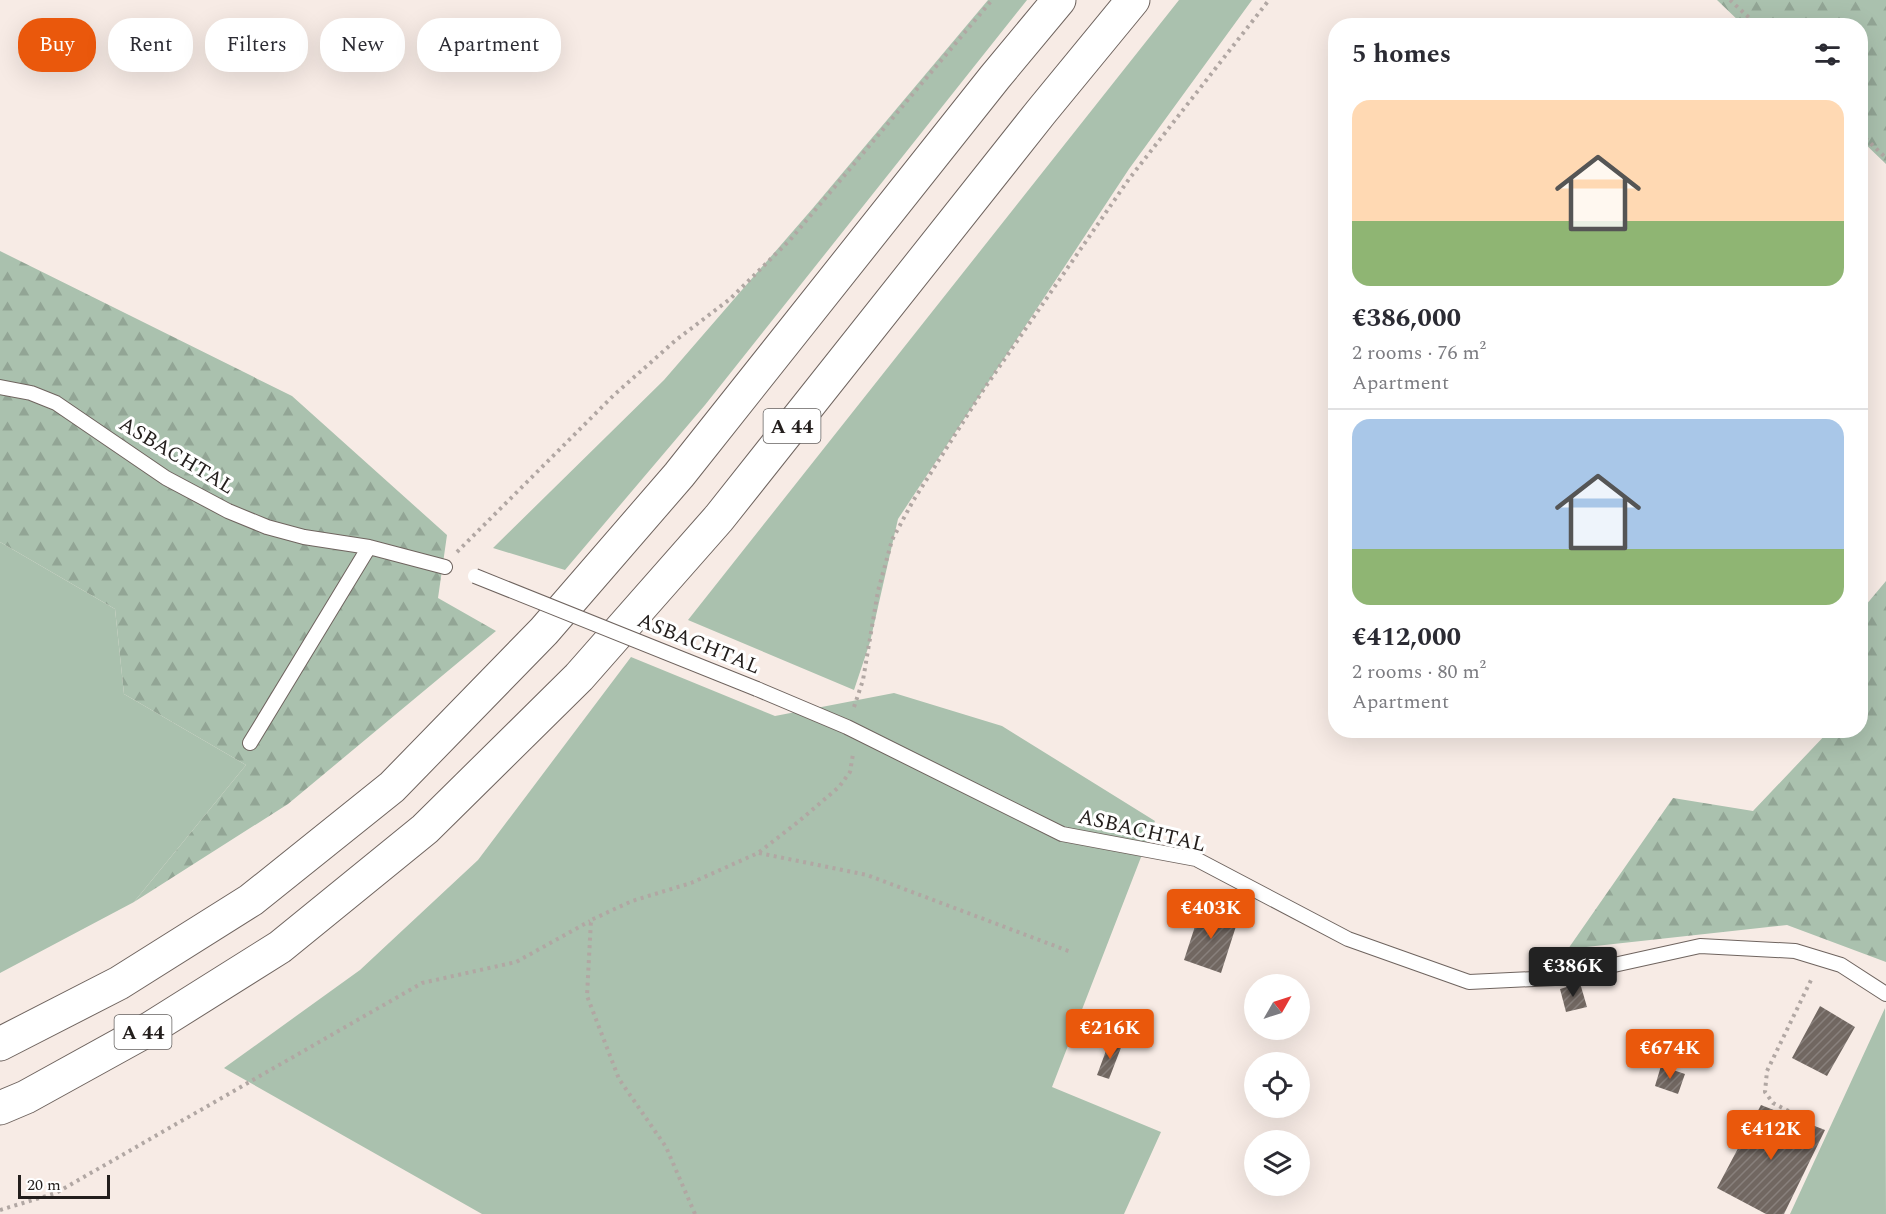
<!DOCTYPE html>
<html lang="en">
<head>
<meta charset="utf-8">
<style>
	body { margin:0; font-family:Spectral,serif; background:#f7f7f7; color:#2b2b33; height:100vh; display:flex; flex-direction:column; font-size:22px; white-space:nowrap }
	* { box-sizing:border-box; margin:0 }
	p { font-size:20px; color:#7c7c81 }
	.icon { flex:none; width:33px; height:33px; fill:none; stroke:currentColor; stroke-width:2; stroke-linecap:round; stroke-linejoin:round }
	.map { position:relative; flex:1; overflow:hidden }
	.side { position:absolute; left:1328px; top:18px; width:540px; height:720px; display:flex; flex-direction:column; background:#fff; border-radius:24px; box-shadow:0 6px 24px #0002 }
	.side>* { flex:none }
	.banner { position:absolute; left:18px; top:18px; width:570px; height:54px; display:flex; gap:12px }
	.needle { width:39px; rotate:51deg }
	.fabs { position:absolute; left:1244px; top:974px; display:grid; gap:12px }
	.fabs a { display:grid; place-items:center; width:66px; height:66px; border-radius:50%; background:#fff; box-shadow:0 6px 24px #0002; font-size:30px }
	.scale { position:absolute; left:18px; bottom:15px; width:92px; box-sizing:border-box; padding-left:6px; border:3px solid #231e1c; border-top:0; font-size:16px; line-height:21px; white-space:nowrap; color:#231e1c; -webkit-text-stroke:4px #fff; paint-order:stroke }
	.price { position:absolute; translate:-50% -51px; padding:0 14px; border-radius:6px; background:#ea580c; color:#fff; font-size:20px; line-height:39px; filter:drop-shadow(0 2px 3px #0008) }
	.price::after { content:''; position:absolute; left:50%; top:36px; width:18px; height:14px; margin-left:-9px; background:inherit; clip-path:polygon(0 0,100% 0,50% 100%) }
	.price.active { background:#222; color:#fff }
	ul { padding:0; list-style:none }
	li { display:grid; align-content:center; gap:12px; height:318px; padding:0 24px }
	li+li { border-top:2px solid #e1e1e2 }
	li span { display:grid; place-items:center; height:186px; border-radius:18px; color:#555 }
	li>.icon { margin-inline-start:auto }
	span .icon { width:108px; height:108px; fill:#fffc; stroke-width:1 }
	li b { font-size:26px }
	h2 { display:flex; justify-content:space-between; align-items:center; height:72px; padding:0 24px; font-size:26px }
	.tag { padding:0 21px; border-radius:24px; background:#fff; box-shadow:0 6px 24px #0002; font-size:21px; line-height:54px }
	.tag.active { background:#ea580c; color:#fff }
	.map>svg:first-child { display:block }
	.grass { fill:#aac1ae }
	.forest { fill:url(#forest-firs) }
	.building { fill:url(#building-hatch) }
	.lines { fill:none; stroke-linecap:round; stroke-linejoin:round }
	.service-casing { stroke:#6f645f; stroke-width:16 }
	.motorway-casing { stroke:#6f645f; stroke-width:35 }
	.path { stroke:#b1a7a3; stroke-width:4; stroke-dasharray:3 4.5; stroke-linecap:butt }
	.service { stroke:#fff; stroke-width:14 }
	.motorway { stroke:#fff; stroke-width:33 }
	.service-bridge-casing { stroke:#6f645f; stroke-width:16; stroke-linecap:butt }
	.service-bridge { stroke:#fff; stroke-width:14 }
	.labels { text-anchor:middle; stroke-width:6; stroke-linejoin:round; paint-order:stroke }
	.shield { fill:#fff; stroke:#656260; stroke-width:1.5 }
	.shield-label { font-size:20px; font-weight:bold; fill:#231e1c }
	.street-label { font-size:21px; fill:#231e1c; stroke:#fff }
</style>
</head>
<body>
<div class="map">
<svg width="1886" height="1214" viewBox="0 0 1886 1214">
	<defs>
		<pattern id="forest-firs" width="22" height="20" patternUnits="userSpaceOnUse" patternTransform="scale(1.5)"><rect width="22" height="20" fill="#aac1ae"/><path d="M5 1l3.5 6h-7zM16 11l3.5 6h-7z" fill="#92a595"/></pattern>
		<pattern id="building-hatch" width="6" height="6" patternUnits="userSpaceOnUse" patternTransform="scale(1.5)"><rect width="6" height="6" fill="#716761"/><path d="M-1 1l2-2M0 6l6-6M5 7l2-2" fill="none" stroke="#88807c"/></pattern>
	</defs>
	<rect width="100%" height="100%" fill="#f7ebe5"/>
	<path class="grass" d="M988,0H1027L705,405L565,570L493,548L664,380L813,208Z
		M1179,0H1252L1129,169L898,519L870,642L854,690L688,620Z
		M0,542L115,609L124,694L246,765L134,902L0,973Z
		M631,657L775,716L894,693L1002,726L1155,821L1052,1087L1161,1132L1124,1214H482L224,1068L360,970L478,860Z
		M1885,1008L1886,1214H1790Z"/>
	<path class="forest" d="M1717,0H1886V164L1860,139V26L1743,25Z
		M0,251L292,396L447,535L438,598L496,631L288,804L134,902L246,765L124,694L115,609L0,542Z
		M1886,581V962L1787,925L1568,949L1673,798L1753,811L1829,731L1860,730V612Z"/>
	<path class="building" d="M1201,908L1238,920L1221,973L1184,960Z
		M1580,983L1587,1007L1566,1012L1560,989Z
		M1820,1006L1855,1027L1827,1076L1792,1058Z
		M1110,1040L1122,1045L1109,1079L1097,1075Z
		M1661,1066L1685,1074L1678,1094L1655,1086Z
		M1761,1105L1825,1130L1784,1214H1766L1717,1188Z"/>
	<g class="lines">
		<defs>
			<path id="service" d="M0,387L31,393L56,403L166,478L228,511L267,527L304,537L369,547L445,567
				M757,689L847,727L1062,834L1196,859L1348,939L1469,982L1555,978L1700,946L1795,951L1841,965L1886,994
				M250,743L369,547"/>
			<path id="motorway" d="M0,1044L119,983L251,900L392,787L544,631L679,475L995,77L1059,0
				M0,1108L26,1097L151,1028L280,947L425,829L579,677L719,518L1041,112L1133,0"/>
		</defs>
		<use href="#service" class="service-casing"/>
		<use href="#motorway" class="motorway-casing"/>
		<path class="path" d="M1730,0L1758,26
			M1860,133L1886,158
			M457,552L614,395L676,340L730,299L790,240L992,0
			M854,707L863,680L878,591L892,540L913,501L984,389L1129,179L1269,0
			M759,853L867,875L1071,952
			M1802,1118L1773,1103L1765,1092L1767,1071L1812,978
			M0,1210L56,1193L422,983L516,962L590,921
			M695,1214L666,1147L619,1079L587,996L591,920L632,901L691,883L758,853L798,822L839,787L850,772L853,754"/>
		<use href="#service" class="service"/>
		<use href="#motorway" class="motorway"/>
		<defs>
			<path id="service-bridge" d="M475,576L757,689"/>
		</defs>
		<use href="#service-bridge" class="service-bridge-casing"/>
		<use href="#service-bridge" class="service-bridge"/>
	</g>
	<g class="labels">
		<g class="shield">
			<rect x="763.5" y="409" width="57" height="34" rx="4.5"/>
			<rect x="114.5" y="1015" width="57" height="34" rx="4.5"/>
		</g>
		<g class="shield-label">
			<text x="792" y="433">A 44</text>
			<text x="143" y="1039">A 44</text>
		</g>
		<g class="street-label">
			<text transform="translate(177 455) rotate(31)" y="7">ASBACHTAL</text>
			<text transform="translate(699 643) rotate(22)" y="7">ASBACHTAL</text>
			<text transform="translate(1142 830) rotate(13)" y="7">ASBACHTAL</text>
		</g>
	</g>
</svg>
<div class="fabs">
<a><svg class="needle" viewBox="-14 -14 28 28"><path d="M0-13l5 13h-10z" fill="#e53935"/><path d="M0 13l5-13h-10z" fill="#7c7c81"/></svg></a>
<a><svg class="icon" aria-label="locate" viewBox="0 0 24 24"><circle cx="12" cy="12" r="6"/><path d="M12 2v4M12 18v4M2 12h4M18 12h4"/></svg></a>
<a><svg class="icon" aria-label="layers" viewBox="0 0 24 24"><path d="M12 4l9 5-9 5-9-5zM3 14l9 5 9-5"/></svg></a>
</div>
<div class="scale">20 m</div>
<b class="price" style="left:1211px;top:940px">€403K</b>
<b class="price active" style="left:1573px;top:998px">€386K</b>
<b class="price" style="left:1110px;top:1060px">€216K</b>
<b class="price" style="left:1670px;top:1080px">€674K</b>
<b class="price" style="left:1771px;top:1161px">€412K</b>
<div class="banner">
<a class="tag active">Buy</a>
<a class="tag">Rent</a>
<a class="tag">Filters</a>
<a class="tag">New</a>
<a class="tag">Apartment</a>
</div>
<section class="side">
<h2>5 homes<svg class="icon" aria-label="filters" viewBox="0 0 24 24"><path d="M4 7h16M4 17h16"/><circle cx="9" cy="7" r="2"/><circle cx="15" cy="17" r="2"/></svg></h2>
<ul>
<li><span style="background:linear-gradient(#ffd9b3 65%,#8fb573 0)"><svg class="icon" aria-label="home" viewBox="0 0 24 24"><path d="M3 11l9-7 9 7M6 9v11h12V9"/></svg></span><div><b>€386,000</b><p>2 rooms · 76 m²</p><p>Apartment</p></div></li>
<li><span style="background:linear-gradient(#a9c7e8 70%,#8fb573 0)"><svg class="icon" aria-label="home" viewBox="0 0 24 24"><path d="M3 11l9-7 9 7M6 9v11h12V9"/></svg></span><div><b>€412,000</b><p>2 rooms · 80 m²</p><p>Apartment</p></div></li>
</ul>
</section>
</div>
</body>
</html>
